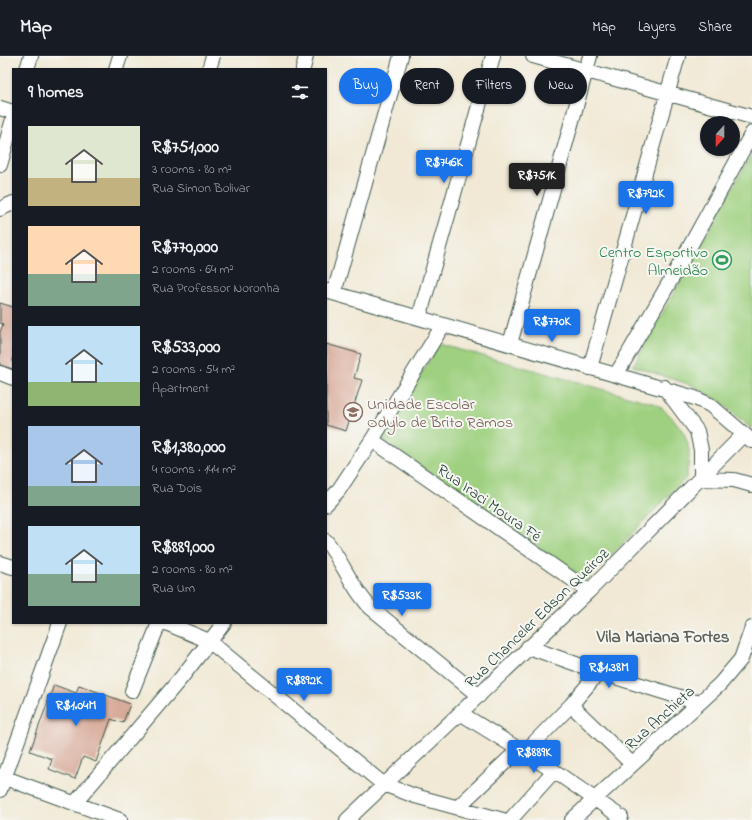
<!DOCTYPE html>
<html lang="en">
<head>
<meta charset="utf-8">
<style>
	body { margin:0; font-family:"Indie Flower",sans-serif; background:#20242c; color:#f1f3f6; height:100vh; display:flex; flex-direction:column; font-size:15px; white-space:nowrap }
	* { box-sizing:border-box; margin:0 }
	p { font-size:13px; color:#9ea1a6 }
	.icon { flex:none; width:22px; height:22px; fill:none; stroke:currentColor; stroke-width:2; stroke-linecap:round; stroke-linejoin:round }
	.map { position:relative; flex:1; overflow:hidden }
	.sheet { position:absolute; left:12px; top:12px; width:315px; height:556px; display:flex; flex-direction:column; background:#171b24; border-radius:0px; box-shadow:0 1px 3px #0004 }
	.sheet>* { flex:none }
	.guide { position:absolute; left:339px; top:12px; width:353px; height:36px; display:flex; gap:8px }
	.needle { width:26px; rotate:201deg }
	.buttons { position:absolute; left:700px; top:60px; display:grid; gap:8px }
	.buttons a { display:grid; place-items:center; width:40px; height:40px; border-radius:50%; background:#171b24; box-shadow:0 1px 3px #0004; font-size:20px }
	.price { position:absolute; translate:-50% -34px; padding:0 9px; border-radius:4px; background:#1a73e8; color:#fff; font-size:13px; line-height:26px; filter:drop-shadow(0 1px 2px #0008) }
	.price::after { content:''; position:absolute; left:50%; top:24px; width:12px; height:9px; margin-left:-6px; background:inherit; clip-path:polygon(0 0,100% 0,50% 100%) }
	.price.active { background:#222; color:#fff }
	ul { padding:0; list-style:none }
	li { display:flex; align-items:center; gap:12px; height:100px; padding:0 16px }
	li span { display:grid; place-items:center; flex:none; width:112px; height:80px; border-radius:0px; color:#555 }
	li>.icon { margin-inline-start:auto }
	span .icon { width:48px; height:48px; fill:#fffc; stroke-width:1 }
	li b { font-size:17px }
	h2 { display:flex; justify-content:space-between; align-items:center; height:48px; padding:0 16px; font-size:17px }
	.pill { padding:0 14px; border-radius:18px; background:#171b24; box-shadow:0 1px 3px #0004; font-size:14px; line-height:36px }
	.pill.active { background:#1a73e8; color:#fff }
	header { display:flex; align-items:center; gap:24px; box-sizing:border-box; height:56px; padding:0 20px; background:#171b24; border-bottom:1px solid #363941 }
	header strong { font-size:19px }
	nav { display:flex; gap:22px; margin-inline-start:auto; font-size:14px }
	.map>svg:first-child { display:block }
	.green { fill:#9ed07f; stroke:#5e865a }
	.building { fill:#d7a897 }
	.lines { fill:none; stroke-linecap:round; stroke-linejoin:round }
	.minor-casing { stroke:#3e574c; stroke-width:16 }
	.minor { stroke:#fff; stroke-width:14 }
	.labels { text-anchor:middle; stroke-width:4; stroke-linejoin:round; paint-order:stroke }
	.leisure-label { font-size:16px; fill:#27864d; stroke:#f6f6f2; text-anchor:end }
	.education-label { font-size:16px; fill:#785e54; stroke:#f6f6f2; text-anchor:start }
	.street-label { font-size:16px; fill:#1f3d34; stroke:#f6f6f2 }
	.neighbourhood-label { font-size:17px; font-weight:bold; fill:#5f6257; stroke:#f6f6f2 }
</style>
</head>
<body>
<header>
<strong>Map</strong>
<nav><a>Map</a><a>Layers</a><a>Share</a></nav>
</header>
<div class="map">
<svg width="752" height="764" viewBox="0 0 752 764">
	<rect width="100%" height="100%" fill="#f6f6f2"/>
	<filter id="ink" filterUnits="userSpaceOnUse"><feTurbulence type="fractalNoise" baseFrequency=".025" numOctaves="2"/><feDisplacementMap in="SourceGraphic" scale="8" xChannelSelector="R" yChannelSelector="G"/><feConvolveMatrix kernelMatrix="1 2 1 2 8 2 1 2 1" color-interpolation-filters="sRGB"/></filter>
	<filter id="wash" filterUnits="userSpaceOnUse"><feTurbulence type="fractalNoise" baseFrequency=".012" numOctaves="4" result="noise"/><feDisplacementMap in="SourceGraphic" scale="16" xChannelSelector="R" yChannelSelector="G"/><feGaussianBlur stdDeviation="0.9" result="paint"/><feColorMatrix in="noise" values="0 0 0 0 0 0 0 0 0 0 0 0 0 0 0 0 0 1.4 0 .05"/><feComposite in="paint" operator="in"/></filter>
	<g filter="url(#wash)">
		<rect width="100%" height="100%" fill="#f1e9d5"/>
		<path class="green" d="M752,97V373L721,346L694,330L633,310Z
			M440,288L656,348C672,359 690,378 689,399C689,407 687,414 686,422L587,524L380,383Z"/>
		<g id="blocks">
			<path class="building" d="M0,247L13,251V313L0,309V276L3,268L0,267Z
				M326,288L361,298L354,322L362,324L346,375L326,369Z
				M54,629L76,637L79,629L130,648L123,667L111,663L96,706L83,701L75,723L49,713L52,703L30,695Z"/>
		</g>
	</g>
	<g filter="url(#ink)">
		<use href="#blocks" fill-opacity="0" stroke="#3e574c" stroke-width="1"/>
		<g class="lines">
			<defs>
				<path id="minor" d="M533,0L752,61
					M27,13L31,0
					M116,13L120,0
					M209,13L213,0
					M303,13L306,0
					M0,52L13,56
					M0,109L13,63
					M0,153L13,147
					M326,235L695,342L710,349L752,385
					M334,237L401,0
					M419,262L493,0
					M510,288L590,0
					M590,312L678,0
					M0,317L13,322
					M616,319L684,201L752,77
					M664,331L697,375L701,394V423L734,424L752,429
					M372,384L589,535
					M326,448L338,435L372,384L443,269
					M326,485C343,506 351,531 370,551L479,640
					M0,507L13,511
					M166,567L209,585L383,728L415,740L503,764
					M528,591L599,616L699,647
					M132,635L159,567
					M571,649L632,708
					M460,657L554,715L621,761
					M524,697L571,649L599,616
					M0,720L120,764
					M0,734L60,567
					M75,747L181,622L224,567
					M457,752L518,694
					M347,764L589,535L744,378
					M510,764L554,715
					M572,764L720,628L741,603L752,572"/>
			</defs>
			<use href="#minor" class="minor-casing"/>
			<use href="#minor" class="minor"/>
		</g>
	</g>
	<defs>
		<symbol id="stadium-ring" viewBox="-11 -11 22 22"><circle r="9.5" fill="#f6f6f2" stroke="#2e9e5b" stroke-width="1.5"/><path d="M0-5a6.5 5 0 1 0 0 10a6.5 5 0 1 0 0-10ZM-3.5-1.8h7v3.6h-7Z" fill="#2e9e5b"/></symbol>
		<symbol id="school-ring" viewBox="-11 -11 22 22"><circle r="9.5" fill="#f6f6f2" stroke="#8d6e63" stroke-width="1.5"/><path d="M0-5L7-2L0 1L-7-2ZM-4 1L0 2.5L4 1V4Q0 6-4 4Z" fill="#8d6e63"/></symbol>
	</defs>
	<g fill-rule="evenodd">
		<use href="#stadium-ring" x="711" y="193" width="22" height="22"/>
		<use href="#school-ring" x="342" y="345" width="22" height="22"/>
	</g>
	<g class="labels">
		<g class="leisure-label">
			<text x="708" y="201">Centro Esportivo<tspan x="708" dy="18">Almeidão</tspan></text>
		</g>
		<g class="education-label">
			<text x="367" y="353">Unidade Escolar<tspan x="367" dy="18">Odylo de Brito Ramos</tspan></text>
		</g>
		<g class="street-label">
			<text transform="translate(490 446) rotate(35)" y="6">Rua Iraci Moura Fé</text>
			<text transform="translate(536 561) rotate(-44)" y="6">Rua Chanceler Edson Queiroz</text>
			<text transform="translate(659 661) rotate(-42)" y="6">Rua Anchieta</text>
		</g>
		<g class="neighbourhood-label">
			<text x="663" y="586">Vila Mariana Fortes</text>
		</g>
	</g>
</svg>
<div class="buttons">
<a><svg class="needle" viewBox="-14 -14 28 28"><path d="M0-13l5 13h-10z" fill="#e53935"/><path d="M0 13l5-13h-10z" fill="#9ea1a6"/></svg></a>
</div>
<b class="price" style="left:444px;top:128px">R$746K</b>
<b class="price active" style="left:537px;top:141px">R$751K</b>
<b class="price" style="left:646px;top:159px">R$792K</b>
<b class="price" style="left:552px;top:287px">R$770K</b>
<b class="price" style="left:402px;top:561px">R$533K</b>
<b class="price" style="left:609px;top:633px">R$1.38M</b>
<b class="price" style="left:304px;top:646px">R$892K</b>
<b class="price" style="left:76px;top:671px">R$1.04M</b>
<b class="price" style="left:534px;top:718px">R$889K</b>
<div class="guide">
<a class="pill active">Buy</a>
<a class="pill">Rent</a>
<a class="pill">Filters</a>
<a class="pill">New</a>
</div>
<section class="sheet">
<h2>9 homes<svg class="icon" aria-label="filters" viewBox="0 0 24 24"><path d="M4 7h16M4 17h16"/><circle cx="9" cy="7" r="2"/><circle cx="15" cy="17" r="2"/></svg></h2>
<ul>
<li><span style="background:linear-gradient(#dfe7d0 65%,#c2b280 0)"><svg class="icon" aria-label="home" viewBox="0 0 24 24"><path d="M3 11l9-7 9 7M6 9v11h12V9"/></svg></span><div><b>R$751,000</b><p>3 rooms · 80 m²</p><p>Rua Simon Bolivar</p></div></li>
<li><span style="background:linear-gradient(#ffd9b3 60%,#7fa58c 0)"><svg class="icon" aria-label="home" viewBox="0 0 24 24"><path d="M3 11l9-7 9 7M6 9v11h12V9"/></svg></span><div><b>R$770,000</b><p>2 rooms · 64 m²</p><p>Rua Professor Noronha</p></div></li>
<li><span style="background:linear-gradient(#bfe0f5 70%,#8fb573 0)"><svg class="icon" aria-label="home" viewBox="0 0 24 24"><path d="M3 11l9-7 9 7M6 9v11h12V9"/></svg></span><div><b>R$533,000</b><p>2 rooms · 54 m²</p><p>Apartment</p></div></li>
<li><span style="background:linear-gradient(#a9c7e8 75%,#7fa58c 0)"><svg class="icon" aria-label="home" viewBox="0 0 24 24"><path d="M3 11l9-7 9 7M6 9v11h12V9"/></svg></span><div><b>R$1,380,000</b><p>4 rooms · 144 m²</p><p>Rua Dois</p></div></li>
<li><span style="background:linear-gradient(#bfe0f5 60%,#7fa58c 0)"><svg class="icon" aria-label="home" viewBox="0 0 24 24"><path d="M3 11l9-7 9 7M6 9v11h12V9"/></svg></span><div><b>R$889,000</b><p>2 rooms · 80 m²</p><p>Rua Um</p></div></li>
</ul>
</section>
</div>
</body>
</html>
